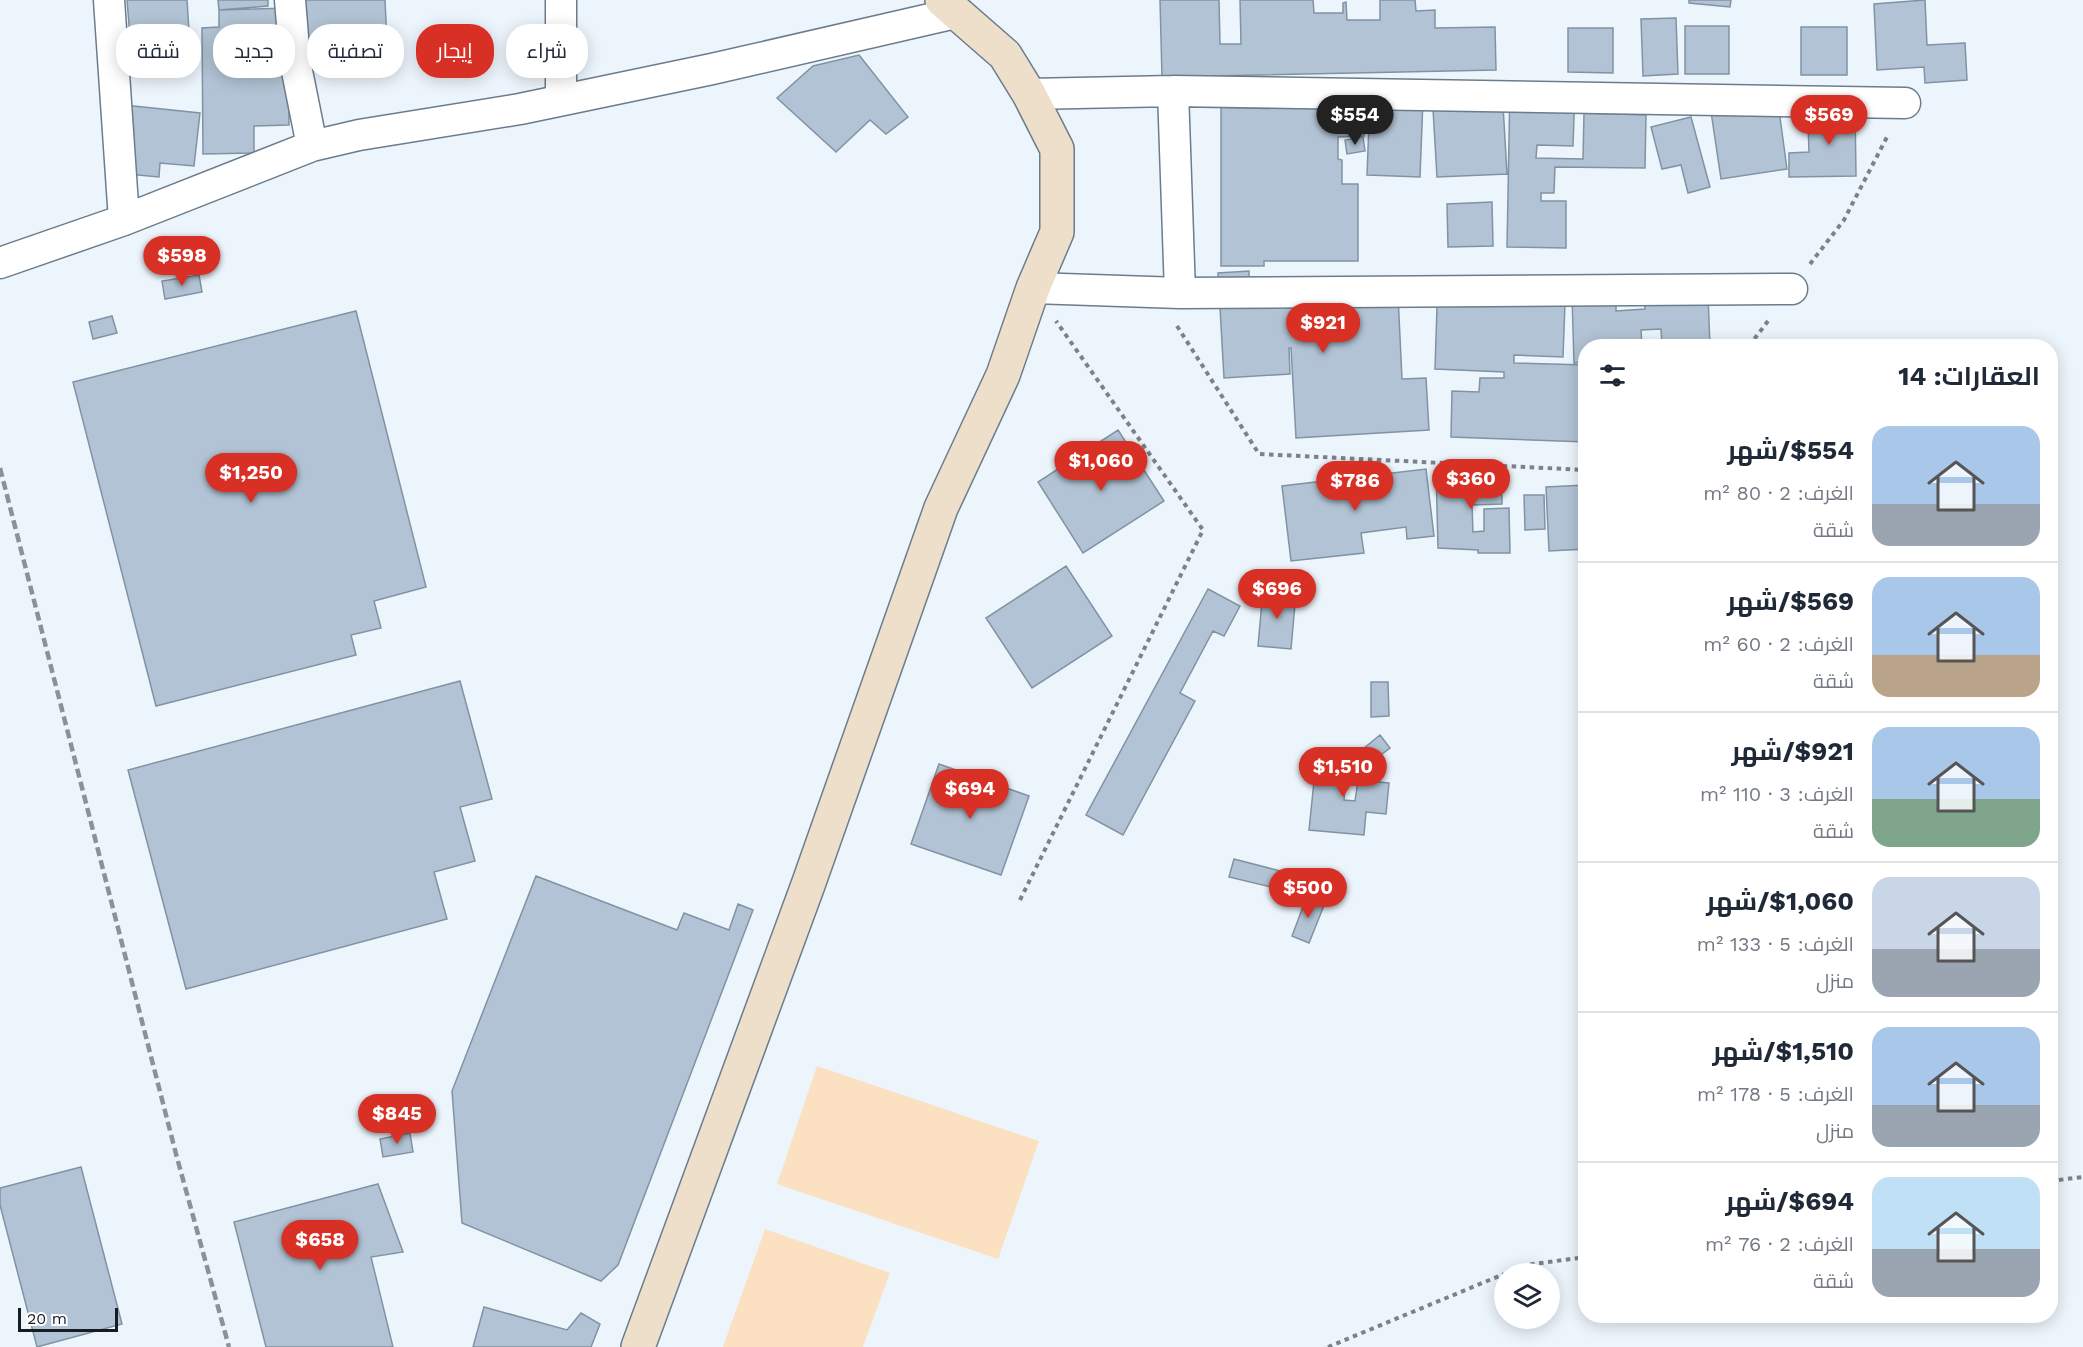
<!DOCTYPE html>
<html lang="ar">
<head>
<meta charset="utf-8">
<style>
	body { margin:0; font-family:"Work Sans",Cairo,sans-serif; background:#f2f2f3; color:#1f2937; direction:rtl; height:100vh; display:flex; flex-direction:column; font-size:22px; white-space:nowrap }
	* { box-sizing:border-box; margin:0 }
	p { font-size:20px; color:#747a83 }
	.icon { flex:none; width:33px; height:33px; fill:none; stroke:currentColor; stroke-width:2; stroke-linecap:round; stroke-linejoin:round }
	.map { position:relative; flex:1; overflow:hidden; direction:ltr }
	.drawer { position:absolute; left:1578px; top:339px; width:480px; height:984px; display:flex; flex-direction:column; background:#fff; border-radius:24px; box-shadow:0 3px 15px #0003; direction:rtl }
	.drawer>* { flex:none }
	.guide { position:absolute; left:18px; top:24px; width:570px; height:54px; direction:rtl; display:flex; gap:12px }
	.tools { position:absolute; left:1494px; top:1263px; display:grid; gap:12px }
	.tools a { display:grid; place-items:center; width:66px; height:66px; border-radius:50%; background:#fff; box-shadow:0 3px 15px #0003; font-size:30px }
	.scale { position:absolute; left:18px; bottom:15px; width:100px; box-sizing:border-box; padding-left:6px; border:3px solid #151c22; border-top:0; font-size:16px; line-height:21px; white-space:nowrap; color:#151c22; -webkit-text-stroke:4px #fff; paint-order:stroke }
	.price { position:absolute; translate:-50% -51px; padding:0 14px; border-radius:21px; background:#d93025; color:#fff; font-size:20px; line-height:39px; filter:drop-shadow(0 2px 3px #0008) }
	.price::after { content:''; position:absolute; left:50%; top:36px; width:18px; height:14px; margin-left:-9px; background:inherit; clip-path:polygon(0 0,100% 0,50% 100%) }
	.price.selected { background:#222; color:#fff }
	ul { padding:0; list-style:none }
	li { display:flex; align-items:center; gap:18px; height:150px; padding:0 18px }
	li+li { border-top:2px solid #e0e1e3 }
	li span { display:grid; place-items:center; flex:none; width:168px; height:120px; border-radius:18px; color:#555 }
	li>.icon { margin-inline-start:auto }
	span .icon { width:72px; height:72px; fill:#fffc; stroke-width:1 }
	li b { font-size:26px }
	h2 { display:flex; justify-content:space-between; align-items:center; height:72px; padding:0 18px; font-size:26px }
	.tag { padding:0 21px; border-radius:24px; background:#fff; box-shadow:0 3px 15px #0003; font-size:21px; line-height:54px }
	.tag.selected { background:#d93025; color:#fff }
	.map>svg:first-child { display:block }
	.green { fill:#fbe0c1 }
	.building { fill:#b1c3d4; stroke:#8193a3; stroke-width:1.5 }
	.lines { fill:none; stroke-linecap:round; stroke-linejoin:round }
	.street-casing { stroke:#6b7c8c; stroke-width:33 }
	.secondary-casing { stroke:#6b7c8c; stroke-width:36 }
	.path { stroke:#7b8289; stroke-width:4; stroke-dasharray:4.5 4.5; stroke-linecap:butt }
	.street { stroke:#fff; stroke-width:30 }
	.secondary { stroke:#eedfcb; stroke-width:33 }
	.rail { stroke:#8a9298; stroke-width:4.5; stroke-dasharray:9 4.5; stroke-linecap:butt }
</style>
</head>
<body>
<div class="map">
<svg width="2083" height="1347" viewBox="0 0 2083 1347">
	<rect width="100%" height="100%" fill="#edf5fc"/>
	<path class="green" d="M817,1066L1039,1141L998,1259L777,1184Z
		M765,1229L890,1273L863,1347H723Z"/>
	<path class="building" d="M127,0H187L189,31L130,36Z
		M218,0H268V6L219,10Z
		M300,0H385L387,43L301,46Z
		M1160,0H1219L1220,44H1241L1240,0H1313L1314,13H1343V3L1346,2L1347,20H1380V0H1415L1416,11L1435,10V28L1495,27L1496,70L1162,77Z
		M1689,0H1731L1730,7L1689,3Z
		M1925,0L1927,45L1965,43L1967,80L1925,83L1924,67L1877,70L1874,4Z
		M288,8L289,125L254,126V153L203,154L202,28L219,27V10Z
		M1676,18L1678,74L1643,76L1641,19Z
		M1685,26H1729V74H1685Z
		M1801,27H1847V75H1801Z
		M1568,28H1613V73L1568,72Z
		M859,55L908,117L886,134L870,120L836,152L777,98L813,66Z
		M1354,87V116L1364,117V136L1338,137V159L1342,160V184H1358V261H1264V266H1221V88Z
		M1510,87L1575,88L1573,146L1537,145L1536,158L1583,159L1584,113L1646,115L1645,168L1555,167L1554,193H1541V201H1566V248L1507,247Z
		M1502,88L1507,174L1437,177L1432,92Z
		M1777,95L1787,169L1721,179L1710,105Z
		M1370,97L1423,99L1420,177L1367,175Z
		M124,105L200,113L194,166L160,163L159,177L117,173Z
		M1822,105H1855L1856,176L1789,177V153L1809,152L1808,123H1823Z
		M1691,117L1710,187L1688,193L1681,165L1662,169L1651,127Z
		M1363,137L1365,151L1347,154L1345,140Z
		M1492,202L1493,246L1448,247L1447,204Z
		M1249,271V281L1398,295L1402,379L1426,378L1429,430L1296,438L1291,348H1289L1290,374L1224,378L1218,273Z
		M199,275L202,292L165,299L162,281Z
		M1438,276L1508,278L1565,303L1563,357L1514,355V363L1586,365V442L1451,437L1452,391L1479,392L1480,378H1504V372L1435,369Z
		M1616,294V311L1645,309L1644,298L1708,295L1710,346H1662L1661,329L1641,330L1642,346H1586V362L1574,363L1572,296Z
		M356,311L426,587L374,601L381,628L351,635L356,655L156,706L73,382Z
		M112,316L117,333L93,339L89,322Z
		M1118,430L1164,501L1083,553L1038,482Z
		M1501,468L1502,504L1472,505L1473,532L1484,531V509L1509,508L1510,553H1478V550L1438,548L1436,469Z
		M1426,469L1434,536L1407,539L1406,527L1361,533L1364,553L1291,561L1282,486Z
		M1586,485V549L1549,551L1546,487Z
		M1524,495H1544L1545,529L1525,530Z
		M1066,566L1112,636L1032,688L986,618Z
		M1208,589L1240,606L1224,636L1213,631L1180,693L1195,701L1123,835L1086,815Z
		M1263,590L1296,593L1291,649L1258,646Z
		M460,681L492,799L460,807L475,861L434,872L447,919L186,989L128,770Z
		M1371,682H1388L1389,716L1371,717Z
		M1380,735L1390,748L1374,760L1364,748Z
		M1317,752L1348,755L1344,800L1355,801L1358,780L1389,783L1386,814L1366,812L1364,835L1309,830Z
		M939,764L1029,796L1001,875L911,844Z
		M1234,859L1288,873L1284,890L1229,877Z
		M536,876L677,930L684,913L729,930L738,904L753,910L618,1265L601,1281L462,1223L452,1091Z
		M1307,896L1325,903L1309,943L1292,936Z
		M410,1133L413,1152L383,1157L380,1139Z
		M81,1167L122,1324L37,1347L0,1205V1188Z
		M378,1184L403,1252L371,1257L393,1347H266L234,1222Z
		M484,1307L567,1330L581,1313L600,1324L591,1347H473Z"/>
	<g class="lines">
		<defs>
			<path id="street" d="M109,0L124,220
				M290,0L295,61L312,146
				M1173,91L1180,293
				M1029,94L1173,91L1905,103
				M561,100V0
				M0,263L124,220L312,146L359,135L520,109L712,69L956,13
				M1033,288L1180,293L1792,289"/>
			<path id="secondary" d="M638,1347L808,885L941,508L1003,375L1033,288L1057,232V149L1029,94L1005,55L942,0"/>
		</defs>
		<use href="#street" class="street-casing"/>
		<use href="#secondary" class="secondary-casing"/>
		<path class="path" d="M1810,264L1844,220L1888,135
			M1177,326L1259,454L1586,470
			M1749,346L1768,321
			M1020,900L1203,530L1056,321
			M2050,1181L2083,1177
			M1505,1274L1526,1265L1586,1257
			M1328,1347L1504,1274"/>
		<use href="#street" class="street"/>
		<use href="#secondary" class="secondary"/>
		<path class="rail" d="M0,468L176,1154L229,1347"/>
	</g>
</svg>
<div class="tools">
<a><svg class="icon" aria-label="layers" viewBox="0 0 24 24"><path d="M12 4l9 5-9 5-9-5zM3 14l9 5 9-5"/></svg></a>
</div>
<div class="scale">20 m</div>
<b class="price selected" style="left:1355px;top:146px">$554</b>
<b class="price" style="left:1829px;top:146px">$569</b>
<b class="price" style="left:182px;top:287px">$598</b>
<b class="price" style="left:1323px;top:354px">$921</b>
<b class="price" style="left:1101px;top:492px">$1,060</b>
<b class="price" style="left:251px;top:504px">$1,250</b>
<b class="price" style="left:1471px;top:510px">$360</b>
<b class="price" style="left:1355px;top:512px">$786</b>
<b class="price" style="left:1277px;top:620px">$696</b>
<b class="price" style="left:1343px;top:798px">$1,510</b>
<b class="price" style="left:970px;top:820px">$694</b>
<b class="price" style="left:1308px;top:919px">$500</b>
<b class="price" style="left:397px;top:1145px">$845</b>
<b class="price" style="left:320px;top:1271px">$658</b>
<div class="guide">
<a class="tag">شراء</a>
<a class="tag selected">إيجار</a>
<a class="tag">تصفية</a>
<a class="tag">جديد</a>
<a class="tag">شقة</a>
</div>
<section class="drawer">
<h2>العقارات: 14<svg class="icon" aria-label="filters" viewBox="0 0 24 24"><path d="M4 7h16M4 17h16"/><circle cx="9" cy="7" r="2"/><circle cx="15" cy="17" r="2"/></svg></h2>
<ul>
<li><span style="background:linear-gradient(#a9c7e8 65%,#9aa5b1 0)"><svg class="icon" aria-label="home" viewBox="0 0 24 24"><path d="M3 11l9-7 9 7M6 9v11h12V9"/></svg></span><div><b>$554/شهر</b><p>الغرف: 2 · 80 m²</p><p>شقة</p></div></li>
<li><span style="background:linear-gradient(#a9c7e8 65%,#b9a48a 0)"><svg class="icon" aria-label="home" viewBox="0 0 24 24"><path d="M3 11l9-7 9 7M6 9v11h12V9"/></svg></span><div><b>$569/شهر</b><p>الغرف: 2 · 60 m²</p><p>شقة</p></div></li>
<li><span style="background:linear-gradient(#a9c7e8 60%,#7fa58c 0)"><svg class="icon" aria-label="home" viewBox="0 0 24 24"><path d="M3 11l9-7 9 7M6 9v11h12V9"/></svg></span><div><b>$921/شهر</b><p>الغرف: 3 · 110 m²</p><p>شقة</p></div></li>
<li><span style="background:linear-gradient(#c9d6e8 60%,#9aa5b1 0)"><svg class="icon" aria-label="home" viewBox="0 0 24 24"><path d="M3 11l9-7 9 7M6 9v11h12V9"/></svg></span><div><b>$1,060/شهر</b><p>الغرف: 5 · 133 m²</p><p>منزل</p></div></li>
<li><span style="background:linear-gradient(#a9c7e8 65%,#9aa5b1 0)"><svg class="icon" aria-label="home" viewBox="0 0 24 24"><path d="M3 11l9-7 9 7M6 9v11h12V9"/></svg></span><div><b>$1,510/شهر</b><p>الغرف: 5 · 178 m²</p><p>منزل</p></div></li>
<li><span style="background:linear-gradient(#bfe0f5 60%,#9aa5b1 0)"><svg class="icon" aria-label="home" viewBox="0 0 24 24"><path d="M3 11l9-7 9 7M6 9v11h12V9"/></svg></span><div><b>$694/شهر</b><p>الغرف: 2 · 76 m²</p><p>شقة</p></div></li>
</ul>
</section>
</div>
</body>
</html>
